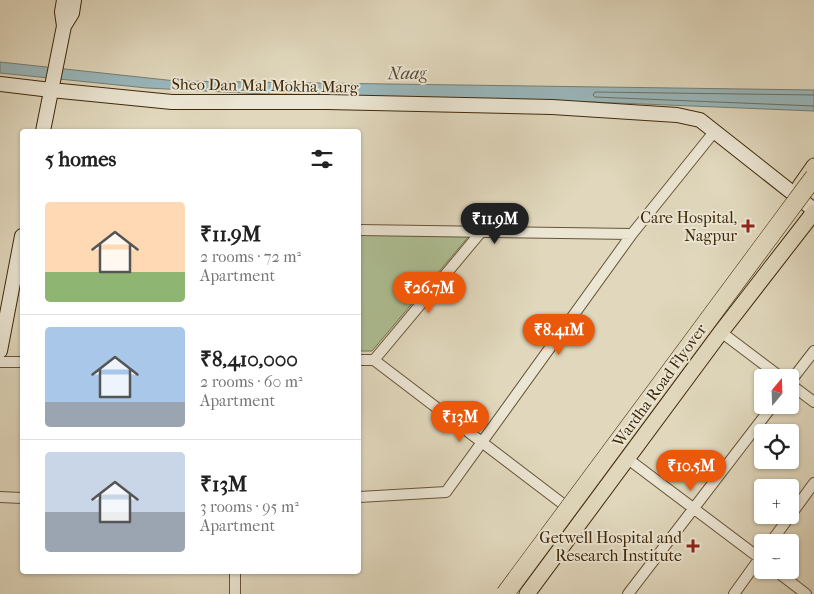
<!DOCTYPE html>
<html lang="en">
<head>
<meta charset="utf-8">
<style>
	body { margin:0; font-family:"IM FELL French Canon",serif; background:#f6f6f6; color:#222; height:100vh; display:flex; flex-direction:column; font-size:19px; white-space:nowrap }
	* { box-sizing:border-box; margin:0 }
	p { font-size:16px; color:#767676 }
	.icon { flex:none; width:28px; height:28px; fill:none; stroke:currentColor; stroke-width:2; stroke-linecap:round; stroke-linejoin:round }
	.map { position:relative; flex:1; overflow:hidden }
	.details { position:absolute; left:20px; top:129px; width:341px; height:445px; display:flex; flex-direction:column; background:#fff; border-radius:5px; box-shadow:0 1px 4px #0004 }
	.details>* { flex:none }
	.needle { width:32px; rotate:19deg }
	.buttons { position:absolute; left:754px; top:369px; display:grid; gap:10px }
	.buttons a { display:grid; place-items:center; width:45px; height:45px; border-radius:5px; background:#fff; box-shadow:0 1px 4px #0004; font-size:25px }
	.price { position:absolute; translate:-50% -42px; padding:0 11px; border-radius:18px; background:#ea580c; color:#fff; font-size:16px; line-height:32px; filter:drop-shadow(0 1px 2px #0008) }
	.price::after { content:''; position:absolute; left:50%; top:30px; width:15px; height:11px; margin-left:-8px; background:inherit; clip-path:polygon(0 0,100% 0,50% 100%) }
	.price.on { background:#222; color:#fff }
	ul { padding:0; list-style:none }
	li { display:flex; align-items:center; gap:15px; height:125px; padding:0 25px }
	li+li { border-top:1px solid #e0e0e0 }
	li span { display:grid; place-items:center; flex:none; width:140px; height:100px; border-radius:5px; color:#555 }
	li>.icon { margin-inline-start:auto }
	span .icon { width:60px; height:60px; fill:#fffc; stroke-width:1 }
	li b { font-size:21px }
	h2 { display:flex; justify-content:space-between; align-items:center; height:60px; padding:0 25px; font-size:21px }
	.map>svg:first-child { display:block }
	.green { fill:#aebf94; stroke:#76744e }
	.water { fill:#99b7bc; stroke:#757e74 }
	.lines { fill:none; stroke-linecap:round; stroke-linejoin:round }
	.shore { stroke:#6c7062; stroke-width:1 }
	.street-casing { stroke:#675436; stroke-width:12 }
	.secondary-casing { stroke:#3f2909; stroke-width:16 }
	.primary-casing { stroke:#3f2909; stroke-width:17 }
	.street { stroke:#ebe5d3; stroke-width:10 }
	.secondary { stroke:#ebe5d3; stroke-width:14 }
	.primary { stroke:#e0d7bc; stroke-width:15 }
	.highway-bridge-casing { stroke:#3f2909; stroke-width:19; stroke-linecap:butt }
	.highway-bridge { stroke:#e0d7bc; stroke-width:18 }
	.poi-dot { fill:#8f2418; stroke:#ebe5d3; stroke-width:2 }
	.labels { text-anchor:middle; stroke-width:4; stroke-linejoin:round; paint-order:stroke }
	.street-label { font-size:16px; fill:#3f2909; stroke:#ebe5d3 }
	.poi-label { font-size:16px; fill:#3f2909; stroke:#ebe5d3; text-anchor:end }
	.water-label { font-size:18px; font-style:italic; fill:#564c36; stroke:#ebe5d3 }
</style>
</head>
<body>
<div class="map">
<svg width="814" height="594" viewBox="0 0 814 594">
	<rect width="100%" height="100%" fill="#e0d7bc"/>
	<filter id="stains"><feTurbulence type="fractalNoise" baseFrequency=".004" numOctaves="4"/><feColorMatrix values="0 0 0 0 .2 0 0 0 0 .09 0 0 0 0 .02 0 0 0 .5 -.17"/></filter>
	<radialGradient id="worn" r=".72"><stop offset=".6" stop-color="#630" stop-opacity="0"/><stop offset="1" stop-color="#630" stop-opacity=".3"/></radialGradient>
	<path class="green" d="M359,235L469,236L372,351H359Z"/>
	<path class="water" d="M0,62L176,81L814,90V111L593,102L341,98L147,88L0,73Z"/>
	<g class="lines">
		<path class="shore" d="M814,95L595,92L593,95L595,97L814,106"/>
		<defs>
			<path id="street" d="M359,230L632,234
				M721,332L782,378
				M359,360H374L481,232
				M374,360L563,504
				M0,362H22
				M790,382L814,351
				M790,384L814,402
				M628,459L762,560
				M0,497L22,498
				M359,497L446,492L632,234L714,132
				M771,542L814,483
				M775,570L806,594
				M235,571V594
				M628,594L773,405
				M734,594L762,555"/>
			<path id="secondary" d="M64,0L62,12L64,26
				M0,84L51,90L172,102H327L552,107L677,115L700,120L814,210
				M43,131L64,26L72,13L74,0
				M0,351L22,236"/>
			<path id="primary" d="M800,186L814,166
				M527,594L721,332L814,212"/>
		</defs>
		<use href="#street" class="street-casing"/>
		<use href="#secondary" class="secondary-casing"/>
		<use href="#primary" class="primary-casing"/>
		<use href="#street" class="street"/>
		<use href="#secondary" class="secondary"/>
		<use href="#primary" class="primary"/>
		<defs>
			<path id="highway-bridge" d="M505,594L814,177"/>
		</defs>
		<use href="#highway-bridge" class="highway-bridge-casing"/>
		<use href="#highway-bridge" class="highway-bridge"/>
	</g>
	<g class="poi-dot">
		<path d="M745.5 218.5h5v5h5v5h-5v5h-5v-5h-5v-5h5z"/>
		<path d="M690.5 538.5h5v5h5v5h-5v5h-5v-5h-5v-5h5z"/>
	</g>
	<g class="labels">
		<g class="street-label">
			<text transform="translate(265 85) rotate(1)" y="6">Sheo Dan Mal Mokha Marg</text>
			<text transform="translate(659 385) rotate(-54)" y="6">Wardha Road Flyover</text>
		</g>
		<g class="poi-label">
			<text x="737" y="223">Care Hospital,<tspan x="737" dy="18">Nagpur</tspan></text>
			<text x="682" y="543">Getwell Hospital and<tspan x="682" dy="18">Research Institute</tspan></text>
		</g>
		<g class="water-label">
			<text transform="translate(407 73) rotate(-1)" y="6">Naag</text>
		</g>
	</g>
	<rect width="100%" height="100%" filter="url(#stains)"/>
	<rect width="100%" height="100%" fill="url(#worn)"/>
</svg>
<div class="buttons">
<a><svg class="needle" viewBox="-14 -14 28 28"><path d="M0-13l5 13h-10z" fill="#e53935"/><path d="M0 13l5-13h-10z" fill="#767676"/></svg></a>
<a><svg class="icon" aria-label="locate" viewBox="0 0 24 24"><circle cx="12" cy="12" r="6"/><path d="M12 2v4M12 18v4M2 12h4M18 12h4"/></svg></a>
<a>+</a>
<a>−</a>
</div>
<b class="price on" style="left:495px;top:245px">₹11.9M</b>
<b class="price" style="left:429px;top:314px">₹26.7M</b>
<b class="price" style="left:559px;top:356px">₹8.41M</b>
<b class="price" style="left:460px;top:443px">₹13M</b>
<b class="price" style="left:691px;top:492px">₹10.5M</b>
<section class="details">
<h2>5 homes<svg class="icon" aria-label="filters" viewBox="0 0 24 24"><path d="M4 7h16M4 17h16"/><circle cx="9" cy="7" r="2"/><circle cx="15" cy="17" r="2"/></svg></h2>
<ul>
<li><span style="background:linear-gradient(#ffd9b3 70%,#8fb573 0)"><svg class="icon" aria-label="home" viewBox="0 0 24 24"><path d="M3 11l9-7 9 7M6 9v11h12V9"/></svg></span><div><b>₹11.9M</b><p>2 rooms · 72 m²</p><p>Apartment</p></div></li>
<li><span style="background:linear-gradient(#a9c7e8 75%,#9aa5b1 0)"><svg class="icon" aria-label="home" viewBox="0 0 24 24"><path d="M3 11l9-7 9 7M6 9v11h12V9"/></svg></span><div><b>₹8,410,000</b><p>2 rooms · 60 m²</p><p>Apartment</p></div></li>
<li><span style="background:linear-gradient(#c9d6e8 60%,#9aa5b1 0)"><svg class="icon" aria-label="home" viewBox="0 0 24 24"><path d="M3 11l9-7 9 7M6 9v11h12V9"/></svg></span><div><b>₹13M</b><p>3 rooms · 95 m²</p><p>Apartment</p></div></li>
</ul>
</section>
</div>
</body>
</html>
